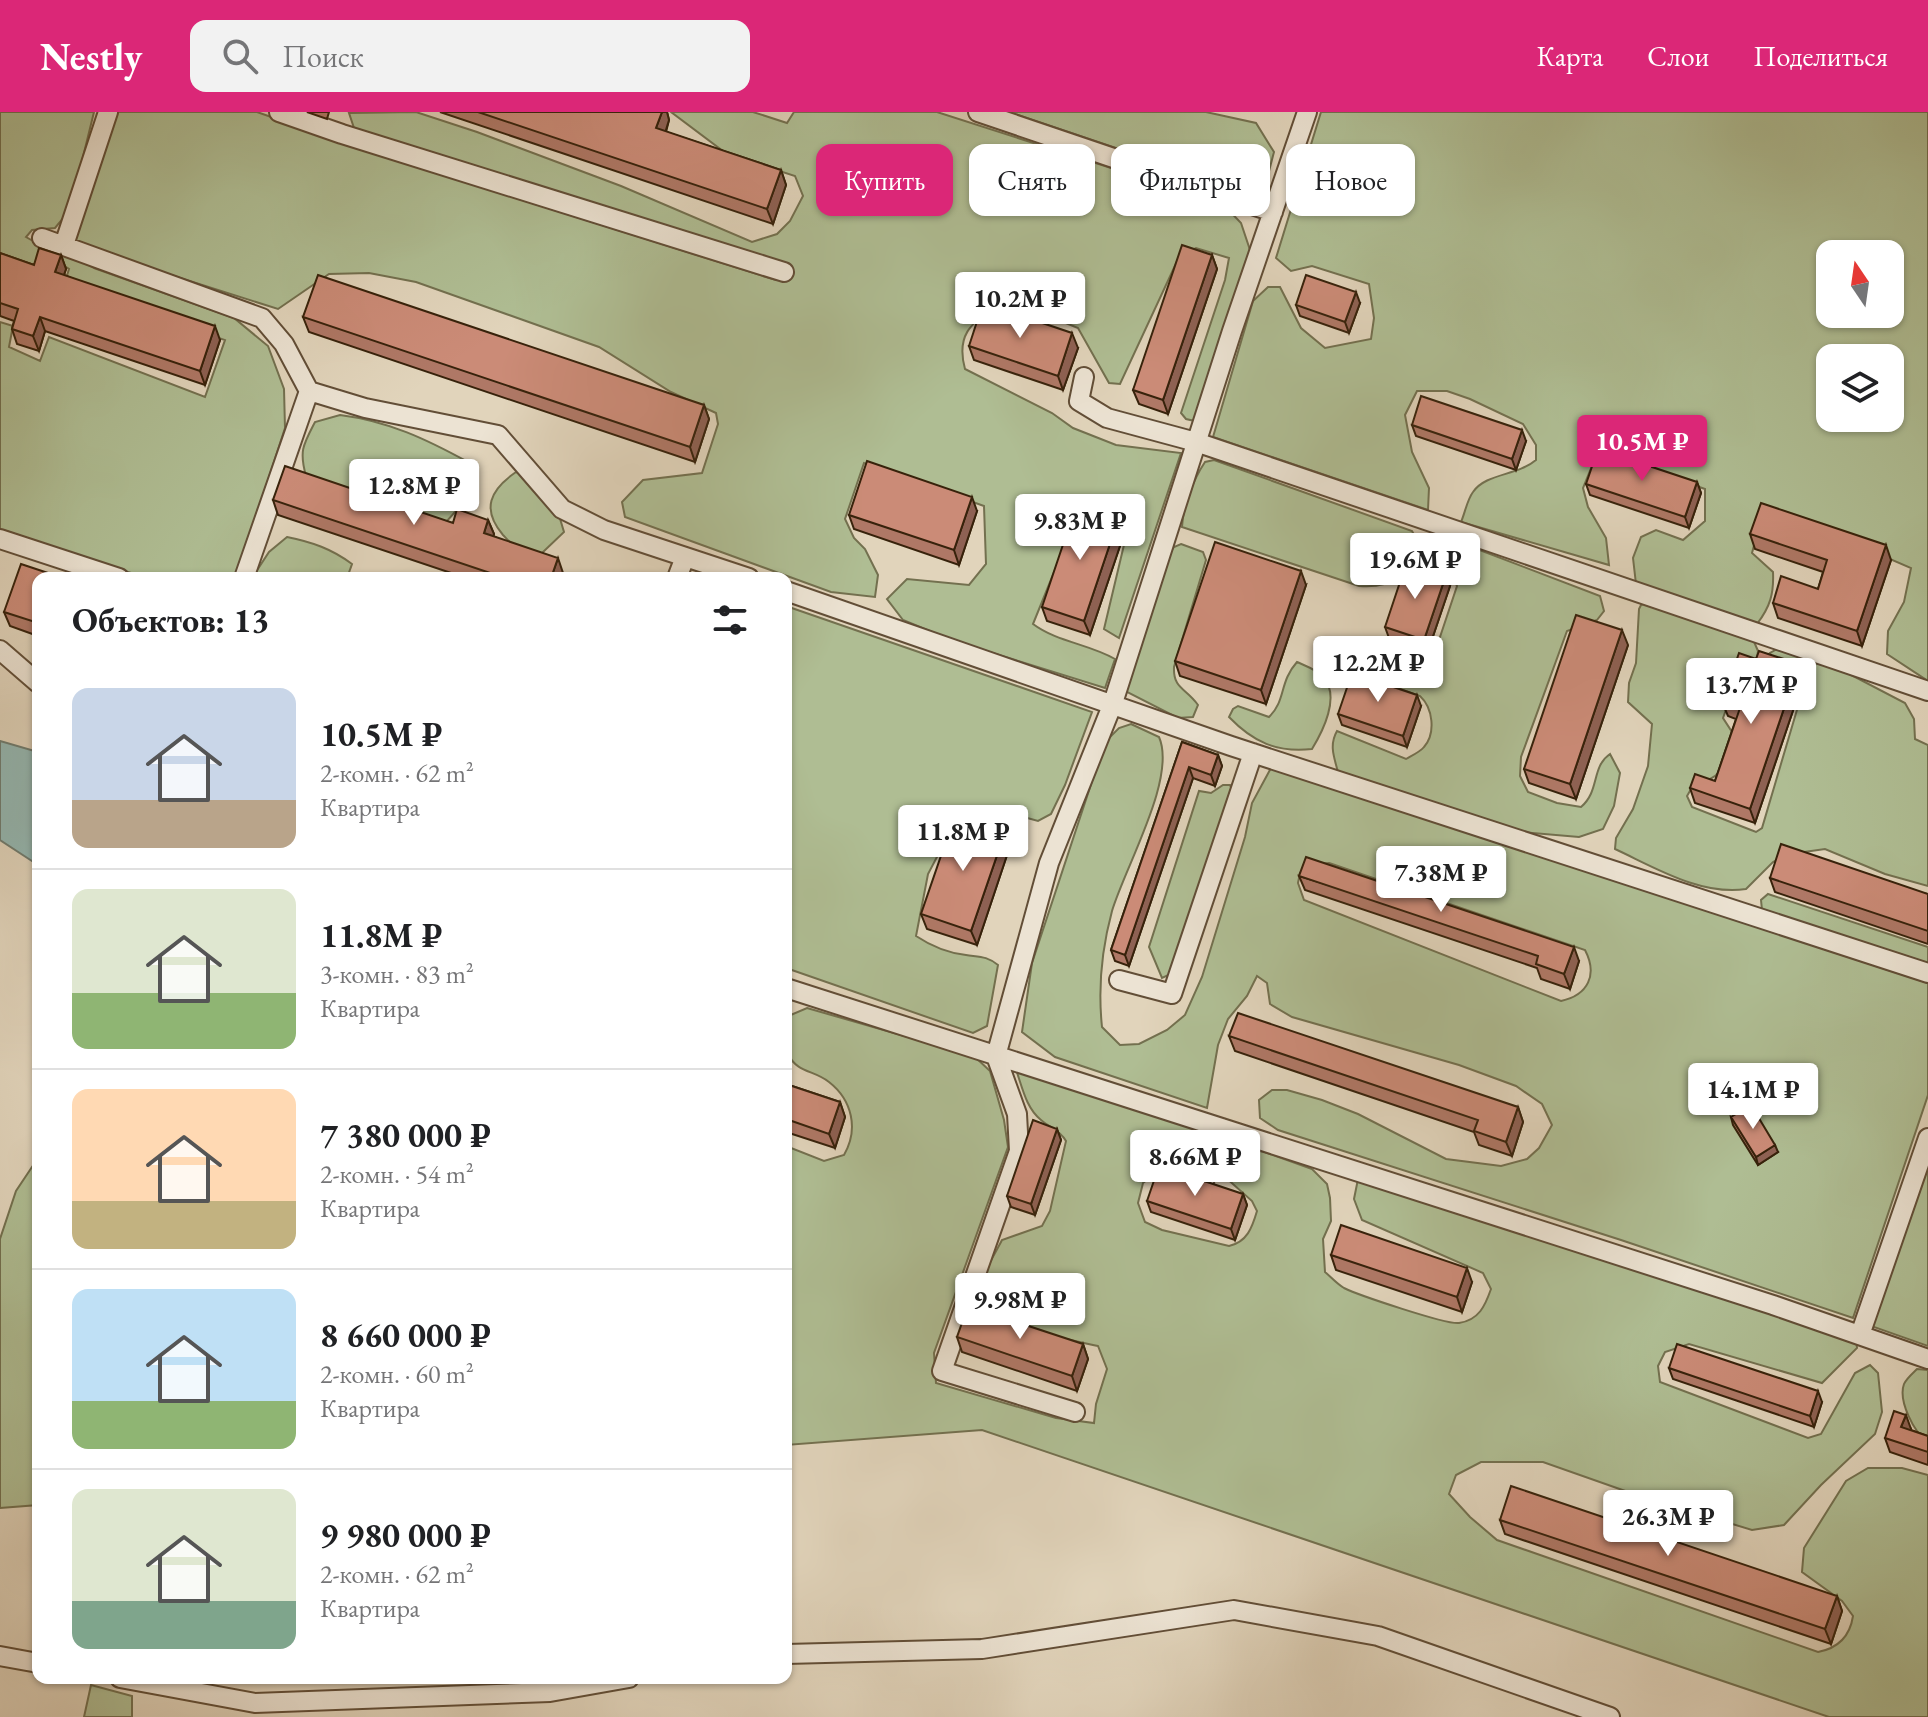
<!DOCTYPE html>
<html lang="ru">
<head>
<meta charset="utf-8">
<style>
	body { margin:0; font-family:"EB Garamond",serif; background:#f2f2f2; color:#202124; height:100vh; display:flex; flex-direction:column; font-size:30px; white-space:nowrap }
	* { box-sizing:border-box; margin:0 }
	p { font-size:26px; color:#757577 }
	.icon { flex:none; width:44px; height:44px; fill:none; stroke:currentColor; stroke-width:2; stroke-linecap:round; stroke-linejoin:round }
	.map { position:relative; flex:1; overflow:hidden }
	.side { position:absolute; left:32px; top:460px; width:760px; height:1112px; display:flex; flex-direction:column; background:#fff; border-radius:16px; box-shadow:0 2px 6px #0004 }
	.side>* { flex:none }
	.top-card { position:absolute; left:816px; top:32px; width:760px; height:72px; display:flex; gap:16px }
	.needle { width:52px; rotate:347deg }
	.controls { position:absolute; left:1816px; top:128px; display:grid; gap:16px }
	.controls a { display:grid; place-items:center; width:88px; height:88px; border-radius:16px; background:#fff; box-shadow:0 2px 6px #0004; font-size:40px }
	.price { position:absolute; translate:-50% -68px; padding:0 18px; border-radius:8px; background:#fff; color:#222; font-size:26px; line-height:52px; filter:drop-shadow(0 2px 4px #0008) }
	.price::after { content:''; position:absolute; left:50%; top:48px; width:24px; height:18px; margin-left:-12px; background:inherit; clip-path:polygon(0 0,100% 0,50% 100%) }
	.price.active { background:#db2777; color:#fff }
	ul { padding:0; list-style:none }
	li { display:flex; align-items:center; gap:24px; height:200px; padding:0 40px }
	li+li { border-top:2px solid #e0e0e0 }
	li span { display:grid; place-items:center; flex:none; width:224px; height:160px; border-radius:16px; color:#555 }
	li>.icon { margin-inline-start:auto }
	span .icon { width:96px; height:96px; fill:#fffc; stroke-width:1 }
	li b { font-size:34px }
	h2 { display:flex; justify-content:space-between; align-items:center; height:96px; padding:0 40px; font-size:34px }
	.pill { padding:0 28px; border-radius:16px; background:#fff; box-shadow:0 2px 6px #0004; font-size:28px; line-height:72px }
	.pill.active { background:#db2777; color:#fff }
	header { display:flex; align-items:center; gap:48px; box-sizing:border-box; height:112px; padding:0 40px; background:#db2777; color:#fff }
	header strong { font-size:38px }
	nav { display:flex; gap:44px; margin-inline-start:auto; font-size:28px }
	.search { width:560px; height:72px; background:#f2f2f2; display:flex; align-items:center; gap:20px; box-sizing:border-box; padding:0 28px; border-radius:16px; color:#757577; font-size:30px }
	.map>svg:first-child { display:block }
	.green { fill:#afbd93; stroke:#73704f; stroke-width:2; fill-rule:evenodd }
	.water { fill:#94b8b3; stroke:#6f7c70; stroke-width:2 }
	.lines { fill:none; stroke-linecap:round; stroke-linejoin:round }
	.minor-casing { stroke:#624e37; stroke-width:22 }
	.minor { stroke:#ece3d3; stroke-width:18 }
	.wall { fill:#af7866; stroke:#37220b; stroke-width:2 }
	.shaded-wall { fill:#8e6153; stroke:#37220b; stroke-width:2 }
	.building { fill:#cb8b77; stroke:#37220b; stroke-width:2 }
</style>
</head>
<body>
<header>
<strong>Nestly</strong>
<div class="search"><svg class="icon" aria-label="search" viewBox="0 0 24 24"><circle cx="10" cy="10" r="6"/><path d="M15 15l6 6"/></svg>Поиск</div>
<nav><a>Карта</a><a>Слои</a><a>Поделиться</a></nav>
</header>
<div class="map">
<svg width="1928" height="1605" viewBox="0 0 1928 1605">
	<rect width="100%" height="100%" fill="#e1d4bb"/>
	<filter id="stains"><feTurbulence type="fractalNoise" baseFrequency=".0025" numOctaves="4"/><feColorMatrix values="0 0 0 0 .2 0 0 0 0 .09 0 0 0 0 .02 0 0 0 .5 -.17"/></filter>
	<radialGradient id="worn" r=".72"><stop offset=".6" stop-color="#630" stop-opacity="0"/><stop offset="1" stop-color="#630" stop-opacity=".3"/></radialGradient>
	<path class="green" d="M0,0H94L70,98L55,116L32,118L26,125C48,139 72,143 94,156L234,206L268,234L284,277L285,316L236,466H146L0,417V210L13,214L9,235L40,249L49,225L205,285L225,228L64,173L69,157L52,146L37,163L0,150Z
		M118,0H257L380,43L776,168L785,167L363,24L354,16L349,1L416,0L477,20L621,74L752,130L777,122L790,109L803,84L795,64L727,42L671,0H753L787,11L794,0H937L1223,92L1241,111L1250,138L1195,309L1186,307L1181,301L1225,168L1229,146L1196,136L1179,145L1120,272L1109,271L1078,216L1039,200L995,194C970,212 956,224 965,257L1052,301L1073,316L1116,333L1181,341L1119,526L1104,517L1128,416L1080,396L1033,512C1057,530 1089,532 1115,547L1105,576L954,529L903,508L887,487L907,467L969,473L986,452L984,394L864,351L845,407L854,426L865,437L878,463L875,485L831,480L625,405L622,390L643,368L702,361L718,312L716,301L671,280L599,235L416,170L369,161L329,162L278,197L70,131Z
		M1009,0H1206L1256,11L1274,40L1269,59L1240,78Z
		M1321,0H1928V569L1887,542L1888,519L1904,490L1911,456L1823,418L1764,397L1752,441L1773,460C1774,482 1770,495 1757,512L1636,472L1633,446L1641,425L1656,418L1683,428L1705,409V377L1598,339L1583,376L1588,395L1606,426L1609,453L1461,410C1465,401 1467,388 1473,380C1486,361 1517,364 1536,348V333L1523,312L1470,287L1447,279H1417L1405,303L1412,340L1429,376L1428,398L1213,325L1253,189L1268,175H1280L1301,216L1325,236L1371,227L1374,206L1369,172L1312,154L1291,159L1276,146ZM1830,142H1890V202H1830ZM1830,246H1890V306H1830Z
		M340,303C388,309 426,327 468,350C470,380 467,388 446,410L306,364C299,339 303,333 315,310Z
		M1214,348L1412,419L1418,430C1405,461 1396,477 1359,474L1182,415C1183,394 1193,368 1205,350Z
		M516,360L524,363L558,400L564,420L542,441C536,441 528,442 523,440C516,437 508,428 503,423C481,397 490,378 516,360Z
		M287,425C312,430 332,437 352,452L347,466H252L269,440Z
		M1456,429L1600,484L1604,499L1597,508L1567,519L1521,645L1520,664L1528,680L1557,691L1581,695C1600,679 1591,655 1610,642L1620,661L1614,694L1603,717L1579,725L1522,720L1338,660C1334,645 1329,633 1337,619L1406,647C1411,644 1420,640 1424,635C1436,621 1433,596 1420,584L1370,566L1353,553L1349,536L1355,527L1428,548L1434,543L1457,474L1449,458L1446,445Z
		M1181,432L1203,440L1206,448L1174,555C1173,577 1186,576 1198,593L1193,605L1178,606L1127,580V569L1169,442L1174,435Z
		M1647,490L1752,525L1758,539L1757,546L1743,550L1723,606L1732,620C1723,650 1728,666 1694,672L1687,684L1692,695L1751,718L1756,720L1762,716L1807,564L1773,548L1770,541L1779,536L1836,555L1905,591L1914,607L1915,627L1928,633V774L1885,762L1825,737L1790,742L1773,750L1746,777C1701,784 1654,755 1615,737L1616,726L1633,697L1648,654L1652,612L1628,590L1629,571L1636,551L1639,497L1641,493Z
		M786,494L1092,600L1065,673L1051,702L1038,709L1002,699L960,701L928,762L916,824C931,834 948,841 966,843C980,845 987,844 998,853L987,914L973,921L786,856Z
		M1297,550C1306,554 1318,558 1324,566C1340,585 1323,619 1312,637C1277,641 1253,630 1229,605L1233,597L1238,594L1269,605C1286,589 1279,570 1297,550Z
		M1131,612L1159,625C1177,666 1125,755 1112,799C1102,836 1098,877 1102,915L1120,933L1139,932L1167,918L1185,903L1202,865L1245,725L1252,691L1271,656L1928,871V983L1853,1206L1621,1128L1278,1018L1260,1006L1259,988L1272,978H1287L1322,988L1358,1002L1446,1047L1501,1054L1527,1047L1539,1036L1552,1013L1542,992L1516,974L1459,953L1292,905L1270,892L1267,871L1257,864L1247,884L1228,907L1218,933L1207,996L1055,945L1022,920L1032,851L1105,630L1119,616ZM1329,751L1585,838C1598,863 1588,883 1561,889L1304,788L1298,771L1300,761L1308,753Z
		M1223,673H1230L1234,682L1173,861L1162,866L1149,835L1199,679L1211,681Z
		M1768,782L1928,835V851L1762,798L1761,788Z
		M807,896L974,944L990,959L1004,1008L1008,1035L934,1241L936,1271L1056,1306L1094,1311L1096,1292L1107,1257L1098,1234C1070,1227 985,1215 982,1181C980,1163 994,1144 1002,1128L1042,1114L1050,1099L1066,1029C1060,1018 1050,1016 1041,1008C1025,995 1022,973 1015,955L1191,1014C1202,1029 1198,1040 1189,1054L1153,1063L1143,1071L1138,1091L1145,1110L1162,1118L1229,1134C1247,1130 1252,1116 1257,1099L1252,1089L1224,1064L1231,1050L1245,1040L1262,1039L1312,1057L1327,1072L1330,1086L1331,1109L1323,1127L1325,1160C1331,1165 1337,1172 1344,1176C1358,1183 1447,1213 1459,1211C1479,1208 1485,1194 1491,1177L1483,1161L1362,1108L1354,1087L1358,1067L1856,1228L1857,1236L1822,1271L1689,1232L1665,1240L1658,1254L1660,1270L1808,1326L1821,1322L1855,1261L1870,1253L1878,1261L1882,1300L1875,1322L1821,1373L1784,1413L1752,1418L1631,1381L1543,1350H1481L1456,1363L1449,1382L1470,1405L1497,1428L1818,1540C1839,1536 1850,1524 1853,1504L1842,1489L1802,1460L1804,1436L1846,1369L1868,1356H1902L1928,1363V1605H1829L982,1318L786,1333V1034L824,1049L844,1043C859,1017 852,988 829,970C814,958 797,961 788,942C783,933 786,916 786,905Z
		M38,1046V1393L0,1396V1127L16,1079Z
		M1928,1050V1234L1871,1214Z
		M1917,1257L1928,1258V1329C1914,1322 1898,1288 1904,1272C1906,1267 1913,1261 1917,1257Z
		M91,1573L132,1584V1605H84Z"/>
	<path class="water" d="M0,629L38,640V753L0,728Z"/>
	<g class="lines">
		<defs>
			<path id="minor" d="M279,0L342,22L784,160
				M978,0L1273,100
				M42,126L262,206L284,232L309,279L365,296L498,323L562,397L604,418L749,466
				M64,133L108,0
				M1084,265L1079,289L1107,306L1196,330L1928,579
				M0,427L119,466
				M244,466L309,279
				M677,466L685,445
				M786,479L1231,634L1928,861
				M0,538L38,571
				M1119,868L1172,882L1253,641
				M786,876L1773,1193L1928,1247
				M1204,1069L1222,1016
				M1860,1223L1928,1026
				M1075,1300L942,1259L1019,1039L1017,1002L996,944L1049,751L1113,591L1232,219L1307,0
				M786,1542L982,1537L1234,1498L1378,1524L1610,1605
				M0,1544L38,1551
				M120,1566L255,1591L550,1580L629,1566"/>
		</defs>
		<use href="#minor" class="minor-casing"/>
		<use href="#minor" class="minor"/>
	</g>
	<path class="wall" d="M307,0H329L327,7Z
		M440,0H667L669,8L666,20L781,58L786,73L773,112Z
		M0,141L34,153L61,143L66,157L64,163L220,228L205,273L45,219L39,239L17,232L12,217L14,209L0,204Z
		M1212,143L1217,157L1168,302L1139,292L1133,278Z
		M1360,191L1349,221L1300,204L1296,193Z
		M303,205L704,293L709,307L695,350L309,220Z
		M969,234L1078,236L1063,278L974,248Z
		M1412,313L1526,329L1516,358L1416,324Z
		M1697,370L1701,381L1689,416L1590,383L1586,372Z
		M273,388L453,411L488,408L494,422L493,424L563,461L561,466H466L278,403Z
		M977,399L959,453L854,417L849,403Z
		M1125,419L1090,523L1047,509L1042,495Z
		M1750,422L1891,448L1862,534L1778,506L1773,491L1818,477L1823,460L1755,437Z
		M38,466V524L10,514L4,500Z
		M1306,473L1266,592L1180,564L1175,549Z
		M1450,474L1428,539L1389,526L1385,515Z
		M1628,533L1576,687L1529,671L1524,657Z
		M1756,547L1799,552L1804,566L1755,711L1695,691L1690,676L1715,669L1736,607L1728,604L1722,590Z
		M1421,594L1407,635L1342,613L1338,602Z
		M1182,630L1218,643L1222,654L1215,674L1193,666L1129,854L1115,849L1111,838Z
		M1005,720L1010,734L977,833L927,817L921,802Z
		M1299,764L1579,849L1570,877L1541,867L1537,856L1305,778Z
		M1770,766L1928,782V832L1775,780Z
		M1229,924L1518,995L1523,1010L1512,1044L1479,1033L1474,1020L1235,939Z
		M786,972L840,990L845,1005L835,1036L786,1020Z
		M1731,1005L1778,1040L1758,1053L1733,1013Z
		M1057,1017L1061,1028L1035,1103L1011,1095L1007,1084Z
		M1243,1082L1247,1093L1235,1128L1151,1100L1147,1089Z
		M1331,1143L1472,1170L1462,1200L1336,1158Z
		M957,1225L1083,1232L1088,1247L1077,1279L962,1240Z
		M1669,1256L1822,1290L1814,1315L1673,1267Z
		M1911,1317V1318L1928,1324V1353L1890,1340L1885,1326Z
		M1500,1408L1837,1484L1842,1499L1831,1532L1505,1422Z"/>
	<path class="shaded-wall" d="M662,0H667L669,8L662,31L656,16Z
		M781,58L786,73L773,112L767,97Z
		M61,143L66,157L60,174L55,160Z
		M1212,143L1217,157L1168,302L1163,288Z
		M1356,180L1360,191L1349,221L1345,210Z
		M40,205L45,219L39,239L33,224Z
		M215,214L220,228L205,273L200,259Z
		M1072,221L1078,236L1063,278L1058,264Z
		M704,293L709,307L695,350L690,335Z
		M1522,318L1526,329L1516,358L1512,347Z
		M1697,370L1701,381L1689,416L1685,405Z
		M972,385L977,399L959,453L954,438Z
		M1119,405L1125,419L1090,523L1084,509Z
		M488,408L494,422L489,436L484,421Z
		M1886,433L1891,448L1862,534L1857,519Z
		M558,446L563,461L561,466H551Z
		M1301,459L1306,473L1266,592L1261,578Z
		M1446,463L1450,474L1428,539L1424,528Z
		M1622,518L1628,533L1576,687L1570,672Z
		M1799,552L1804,566L1755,711L1750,697Z
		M1417,583L1421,594L1407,635L1403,624Z
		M1218,643L1222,654L1215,674L1211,663Z
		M1189,655L1193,666L1129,854L1125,843Z
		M1005,720L1010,734L977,833L971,819Z
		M1574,835L1579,849L1570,877L1564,862Z
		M840,990L845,1005L835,1036L829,1022Z
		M1518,995L1523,1010L1512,1044L1506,1030Z
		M1057,1017L1061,1028L1035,1103L1031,1092Z
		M1775,1033L1778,1040L1758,1053L1756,1045Z
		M1243,1082L1247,1093L1235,1128L1231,1117Z
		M1467,1156L1472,1170L1462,1200L1457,1185Z
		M1083,1232L1088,1247L1077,1279L1072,1264Z
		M1818,1279L1822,1290L1814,1315L1810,1304Z
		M1906,1303L1911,1317L1907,1330L1901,1315Z
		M1837,1484L1842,1499L1831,1532L1825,1517Z"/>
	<path class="building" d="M478,0H662L656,16L781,58L767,97Z
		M1182,133L1212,143L1163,288L1133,278Z
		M39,136L61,143L55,160L215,214L200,259L40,205L33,224L12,217L18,197L0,191V141L34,153Z
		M318,163L704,293L690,335L303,205Z
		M1306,163L1356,180L1345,210L1296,193Z
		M983,191L1072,221L1058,264L969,234Z
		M1421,284L1522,318L1512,347L1412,313Z
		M1598,337L1697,370L1685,405L1586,372Z
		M867,349L972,385L954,438L849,403Z
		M285,354L453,411L457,397L488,408L484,421L558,446L551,466H505L273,388Z
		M1077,391L1119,405L1084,509L1042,495Z
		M1761,391L1886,433L1857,519L1773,491L1781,464L1818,477L1827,448L1750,422Z
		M1215,430L1301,459L1261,578L1175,549Z
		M1407,449L1446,463L1424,528L1385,515Z
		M21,452L63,466H38V511L4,500Z
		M1576,503L1622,518L1570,672L1524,657Z
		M1759,539L1799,552L1750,697L1690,676L1695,662L1715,669L1740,596L1722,590L1739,541L1756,547Z
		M1352,561L1417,583L1403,624L1338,602Z
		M1182,630L1218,643L1211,663L1189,655L1125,843L1111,838Z
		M955,703L1005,720L971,819L921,802Z
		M1781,732L1928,782V819L1770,766Z
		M1306,745L1574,835L1564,862L1536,852L1538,844L1299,764Z
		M1238,901L1518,995L1506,1030L1474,1019L1478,1008L1229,924Z
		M786,972L840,990L829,1022L786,1007Z
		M1751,993L1775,1033L1756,1045L1731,1005Z
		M1033,1008L1057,1017L1031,1092L1007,1084Z
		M1159,1054L1243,1082L1231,1117L1147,1089Z
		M1341,1113L1467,1156L1457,1185L1331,1143Z
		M968,1194L1083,1232L1072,1264L957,1225Z
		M1677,1232L1818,1279L1810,1304L1669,1256Z
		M1894,1299L1906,1303L1901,1315L1928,1324V1340L1885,1326Z
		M1511,1374L1837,1484L1825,1517L1500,1408Z"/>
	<rect width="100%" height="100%" filter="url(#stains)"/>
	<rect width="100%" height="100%" fill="url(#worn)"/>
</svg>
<div class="controls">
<a><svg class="needle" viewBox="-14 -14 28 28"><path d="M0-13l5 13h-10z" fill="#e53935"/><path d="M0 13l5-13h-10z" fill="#757577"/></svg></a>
<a><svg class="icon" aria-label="layers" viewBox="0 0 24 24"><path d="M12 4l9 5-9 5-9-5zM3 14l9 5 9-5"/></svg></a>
</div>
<b class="price" style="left:1020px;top:228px">10.2M ₽</b>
<b class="price active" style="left:1642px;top:371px">10.5M ₽</b>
<b class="price" style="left:414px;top:415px">12.8M ₽</b>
<b class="price" style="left:1080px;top:450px">9.83M ₽</b>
<b class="price" style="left:1415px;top:489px">19.6M ₽</b>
<b class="price" style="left:1378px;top:592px">12.2M ₽</b>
<b class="price" style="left:1751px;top:614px">13.7M ₽</b>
<b class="price" style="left:963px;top:761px">11.8M ₽</b>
<b class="price" style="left:1441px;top:802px">7.38M ₽</b>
<b class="price" style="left:1753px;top:1019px">14.1M ₽</b>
<b class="price" style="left:1195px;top:1086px">8.66M ₽</b>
<b class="price" style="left:1020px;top:1229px">9.98M ₽</b>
<b class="price" style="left:1668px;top:1446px">26.3M ₽</b>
<div class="top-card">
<a class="pill active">Купить</a>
<a class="pill">Снять</a>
<a class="pill">Фильтры</a>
<a class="pill">Новое</a>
</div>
<section class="side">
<h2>Объектов: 13<svg class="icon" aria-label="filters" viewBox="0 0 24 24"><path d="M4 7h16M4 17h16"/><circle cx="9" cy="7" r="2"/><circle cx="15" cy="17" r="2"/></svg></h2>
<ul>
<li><span style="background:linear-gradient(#c9d6e8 70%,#b9a48a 0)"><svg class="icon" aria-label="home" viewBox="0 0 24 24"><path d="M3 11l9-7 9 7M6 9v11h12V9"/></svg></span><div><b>10.5M ₽</b><p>2-комн. · 62 m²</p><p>Квартира</p></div></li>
<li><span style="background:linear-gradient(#dfe7d0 65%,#8fb573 0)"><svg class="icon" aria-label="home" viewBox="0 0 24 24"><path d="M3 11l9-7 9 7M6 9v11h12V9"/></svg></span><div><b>11.8M ₽</b><p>3-комн. · 83 m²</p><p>Квартира</p></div></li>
<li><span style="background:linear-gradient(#ffd9b3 70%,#c2b280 0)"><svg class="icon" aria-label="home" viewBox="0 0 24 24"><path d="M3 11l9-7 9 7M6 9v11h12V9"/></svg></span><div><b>7 380 000 ₽</b><p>2-комн. · 54 m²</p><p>Квартира</p></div></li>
<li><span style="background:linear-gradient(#bfe0f5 70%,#8fb573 0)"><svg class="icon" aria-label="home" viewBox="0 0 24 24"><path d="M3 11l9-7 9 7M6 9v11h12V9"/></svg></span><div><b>8 660 000 ₽</b><p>2-комн. · 60 m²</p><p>Квартира</p></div></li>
<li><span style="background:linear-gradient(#dfe7d0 70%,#7fa58c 0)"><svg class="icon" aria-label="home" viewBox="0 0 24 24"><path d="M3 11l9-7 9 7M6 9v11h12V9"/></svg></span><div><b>9 980 000 ₽</b><p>2-комн. · 62 m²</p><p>Квартира</p></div></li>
</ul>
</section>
</div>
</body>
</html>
